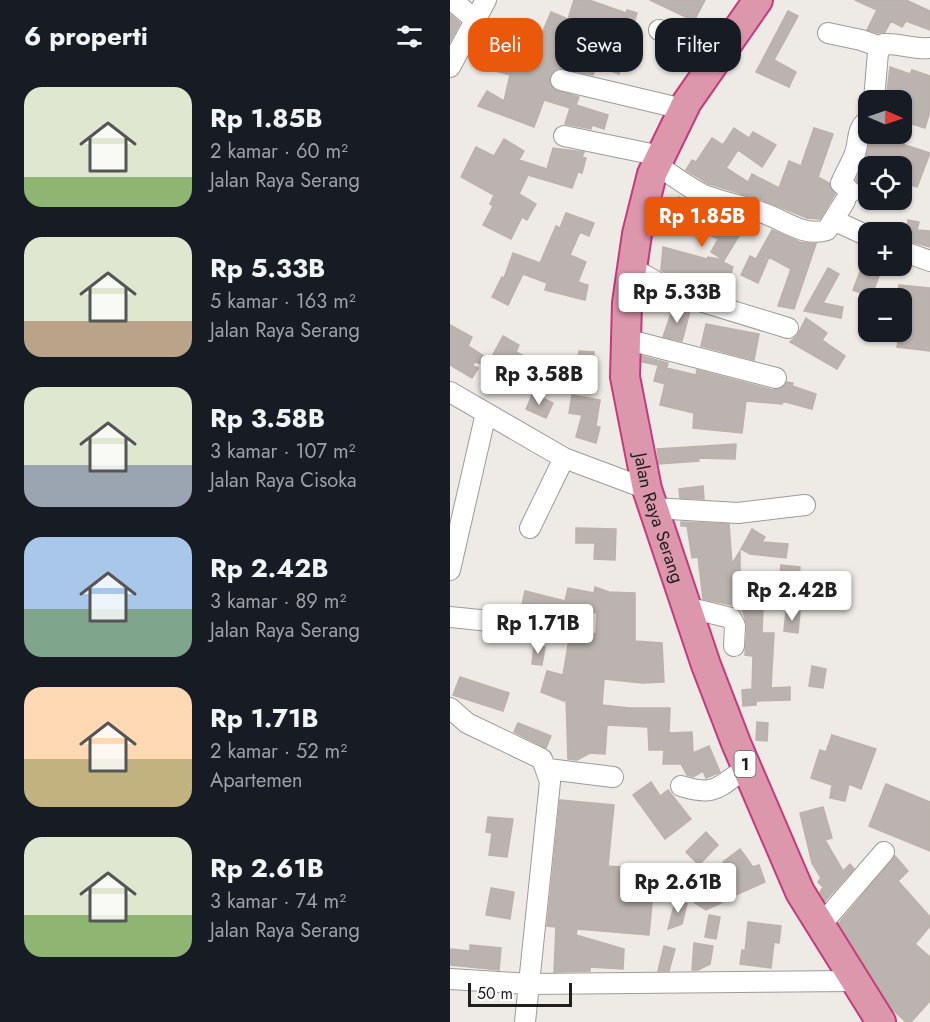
<!DOCTYPE html>
<html lang="id">
<head>
<meta charset="utf-8">
<style>
	body { margin:0; font-family:Jost,sans-serif; background:#20242c; color:#f1f3f6; height:100vh; display:flex; flex-direction:column; font-size:22px; white-space:nowrap }
	* { box-sizing:border-box; margin:0 }
	p { font-size:20px; color:#9ea1a6 }
	.icon { flex:none; width:33px; height:33px; fill:none; stroke:currentColor; stroke-width:2; stroke-linecap:round; stroke-linejoin:round }
	.map { position:relative; flex:1; overflow:hidden }
	.drawer { display:flex; flex-direction:column; background:#171b24; width:450px }
	.drawer>* { flex:none }
	.guide { position:absolute; left:18px; top:18px; width:372px; height:54px; display:flex; gap:12px }
	.needle { width:39px; rotate:92deg }
	.tools { position:absolute; left:408px; top:90px; display:grid; gap:12px }
	.tools a { display:grid; place-items:center; width:54px; height:54px; border-radius:12px; background:#171b24; box-shadow:0 2px 4px #0004; font-size:30px }
	.scale { position:absolute; left:18px; bottom:15px; width:104px; box-sizing:border-box; padding-left:6px; border:3px solid #1f1f1f; border-top:0; font-size:16px; line-height:21px; white-space:nowrap; color:#1f1f1f; -webkit-text-stroke:4px #fff; paint-order:stroke }
	.price { position:absolute; translate:-50% -51px; padding:0 14px; border-radius:6px; background:#fff; color:#222; font-size:20px; line-height:39px; filter:drop-shadow(0 2px 3px #0008) }
	.price::after { content:''; position:absolute; left:50%; top:36px; width:18px; height:14px; margin-left:-9px; background:inherit; clip-path:polygon(0 0,100% 0,50% 100%) }
	.price.current { background:#ea580c; color:#fff }
	ul { padding:0; list-style:none }
	li { display:flex; align-items:center; gap:18px; height:150px; padding:0 24px }
	li span { display:grid; place-items:center; flex:none; width:168px; height:120px; border-radius:18px; color:#555 }
	li>.icon { margin-inline-start:auto }
	span .icon { width:72px; height:72px; fill:#fffc; stroke-width:1 }
	li b { font-size:26px }
	h2 { display:flex; justify-content:space-between; align-items:center; height:72px; padding:0 24px; font-size:26px }
	.pill { padding:0 21px; border-radius:18px; background:#171b24; box-shadow:0 2px 4px #0004; font-size:21px; line-height:54px }
	.pill.current { background:#ea580c; color:#fff }
	main { display:flex; flex:1; min-height:0 }
	.map>svg:first-child { display:block }
	.building { fill:#bbb3af; stroke:#beb0aa; stroke-width:1.5; fill-rule:evenodd }
	.lines { fill:none; stroke-linecap:round; stroke-linejoin:round }
	.minor-casing { stroke:#9c9c9c; stroke-width:22 }
	.highway-casing { stroke:#c53a7b; stroke-width:32 }
	.minor { stroke:#fff; stroke-width:20 }
	.highway { stroke:#dc97ad; stroke-width:28 }
	.labels { text-anchor:middle; stroke-width:6; stroke-linejoin:round; paint-order:stroke }
	.shield { fill:#fff; stroke:#626262; stroke-width:1.5 }
	.shield-label { font-size:16px; font-weight:bold; fill:#1f1f1f }
	.street-label { font-size:18px; fill:#1f1f1f; stroke:#fff }
</style>
</head>
<body>
<main>
<section class="drawer">
<h2>6 properti<svg class="icon" aria-label="filters" viewBox="0 0 24 24"><path d="M4 7h16M4 17h16"/><circle cx="9" cy="7" r="2"/><circle cx="15" cy="17" r="2"/></svg></h2>
<ul>
<li><span style="background:linear-gradient(#dfe7d0 75%,#8fb573 0)"><svg class="icon" aria-label="home" viewBox="0 0 24 24"><path d="M3 11l9-7 9 7M6 9v11h12V9"/></svg></span><div><b>Rp 1.85B</b><p>2 kamar · 60 m²</p><p>Jalan Raya Serang</p></div></li>
<li><span style="background:linear-gradient(#dfe7d0 70%,#b9a48a 0)"><svg class="icon" aria-label="home" viewBox="0 0 24 24"><path d="M3 11l9-7 9 7M6 9v11h12V9"/></svg></span><div><b>Rp 5.33B</b><p>5 kamar · 163 m²</p><p>Jalan Raya Serang</p></div></li>
<li><span style="background:linear-gradient(#dfe7d0 65%,#9aa5b1 0)"><svg class="icon" aria-label="home" viewBox="0 0 24 24"><path d="M3 11l9-7 9 7M6 9v11h12V9"/></svg></span><div><b>Rp 3.58B</b><p>3 kamar · 107 m²</p><p>Jalan Raya Cisoka</p></div></li>
<li><span style="background:linear-gradient(#a9c7e8 60%,#7fa58c 0)"><svg class="icon" aria-label="home" viewBox="0 0 24 24"><path d="M3 11l9-7 9 7M6 9v11h12V9"/></svg></span><div><b>Rp 2.42B</b><p>3 kamar · 89 m²</p><p>Jalan Raya Serang</p></div></li>
<li><span style="background:linear-gradient(#ffd9b3 60%,#c2b280 0)"><svg class="icon" aria-label="home" viewBox="0 0 24 24"><path d="M3 11l9-7 9 7M6 9v11h12V9"/></svg></span><div><b>Rp 1.71B</b><p>2 kamar · 52 m²</p><p>Apartemen</p></div></li>
<li><span style="background:linear-gradient(#dfe7d0 65%,#8fb573 0)"><svg class="icon" aria-label="home" viewBox="0 0 24 24"><path d="M3 11l9-7 9 7M6 9v11h12V9"/></svg></span><div><b>Rp 2.61B</b><p>3 kamar · 74 m²</p><p>Jalan Raya Serang</p></div></li>
</ul>
</section>
<div class="map">
<svg width="480" height="1022" viewBox="0 0 480 1022">
	<rect width="100%" height="100%" fill="#eeeae6"/>
	<path class="building" d="M124,0H139L176,13L177,10L187,13L182,30L186,31L169,74L146,65L143,75L108,68L100,77L103,89L129,97L126,105L158,115L154,129L142,125L141,129L115,124L120,108L94,100L84,127L28,106L37,91L54,101L60,75L42,70L48,47L81,57L84,44L87,45L101,12L118,19Z
		M200,0H255L244,21Z
		M405,0H456L480,11V30L456,21L452,27L441,21L435,32L428,33L417,30L427,10Z
		M338,11L348,16L324,60L346,72L339,87L306,72Z
		M0,14L10,23L0,42Z
		M440,67L460,74L462,70L480,76V111L475,128L452,121V100H436Z
		M284,128L299,138L303,132L326,145L312,167L288,150L276,168L298,182L302,174L329,188L339,161L351,166L364,128L383,134L368,177L379,183L385,194L370,219L357,218L313,200L259,184L236,170L242,160L246,162L262,138L273,145Z
		M422,134H455L452,144L480,153L467,187L452,182L456,166H418V193L413,192L406,180L415,160Z
		M54,139L74,151L69,160L97,169L103,148L134,152L132,157L136,158L132,173L128,172L122,188L78,175L69,194L86,204L77,220L72,217L61,239L33,225L43,206L40,204L44,195L11,177L26,147L44,156Z
		M229,197L249,210L251,207L267,212L295,226L273,262L283,267L274,296L262,292L263,288L235,284L211,270L213,247L257,259L258,257L274,260L261,252L268,239L233,221L227,231L213,222Z
		M116,213L144,223L139,236L130,232L120,255L136,262L128,282L138,285L135,300L95,290L97,283L73,274L58,305L42,297L52,277L54,278L63,253L90,263L106,226L110,228Z
		M458,220L469,222L467,230L480,231V247L455,240Z
		M322,230L350,242L366,244L344,309L328,306L341,269L319,257L308,283L291,275L300,256L306,259Z
		M413,264L431,271L421,297L403,290Z
		M378,268L389,274L373,303L393,307L391,318L354,311Z
		M449,285L480,288V351L447,347L452,319L459,320L461,312L452,309V298H447Z
		M224,305L240,311L232,341L213,337Z
		M356,318L377,333L372,340L395,356L387,369L340,342L347,336Z
		M256,324L309,334L304,360L251,346Z
		M0,325L22,337L18,346L40,360L53,336L69,345L66,352L80,359L112,366L110,379L24,362L23,366L28,368L22,378L0,365Z
		M129,351L144,352L143,371H126Z
		M192,356L218,363L217,367L192,362Z
		M208,366L246,375L247,370L323,390L330,389L337,382L343,383L342,386L366,394L362,409L332,401V404L296,401L292,433L243,428L244,413L210,405L215,384L204,381Z
		M83,393L103,403L96,418L76,409Z
		M122,395L150,400L146,426L150,427L146,443L126,437L132,415L119,413Z
		M286,444L285,459L248,458L249,461L209,464L207,449Z
		M253,486L254,499L230,498L229,489Z
		M231,522L279,524L282,564L290,551V583L327,585L326,609H313L312,633H324L321,688L340,687V700L306,701V705L293,706L292,690L302,689L303,656L295,655L297,627L292,607L253,599L248,557L242,558L237,526H231Z
		M126,528L166,529L165,560L144,559L145,543H126Z
		M302,529L315,537L312,542L338,544L336,558L300,554L291,549Z
		M331,565L350,567L348,586L329,584Z
		M145,587L159,592L185,593V641L212,643L214,682L192,683L154,679L152,705L179,708H220L219,733L242,732L243,753L259,746L270,772L256,778L253,771L243,777L237,775L231,764H213L214,750H199L198,727L157,725L155,754L140,753L127,760L118,759L116,698L114,701L91,692L97,671L113,675L119,640L98,636L102,613L72,605L75,591L115,601L118,588L144,593ZM121,608L147,613L146,634L116,628Z
		M336,611L350,612L348,633L334,631Z
		M84,645L95,647L92,665L82,664Z
		M362,666L376,669L373,688L359,686Z
		M10,677L59,693L53,711L3,695Z
		M307,722L318,723L317,741L306,740Z
		M68,723L101,736L96,748L64,732Z
		M382,735L426,749L411,789L399,784L395,801L380,798L382,785L361,778L370,750L376,752Z
		M201,782L210,796L218,790L241,819L215,839L183,795Z
		M436,784L480,802V851L419,826Z
		M110,800L164,805L158,866L205,870L199,935L127,929L126,935L174,949L173,969L140,967V971L104,972L106,927L97,926Z
		M373,807L382,838L375,840L393,871L400,864L404,869L375,901L370,892L373,887L368,882L371,878L362,863L350,813Z
		M38,817L63,819L57,857L39,855L42,833L36,832Z
		M256,832L268,845L249,865L236,852Z
		M290,849L303,867L309,865L315,882L281,897L266,882L282,875L273,862Z
		M445,856L458,871L448,881L480,917V926L465,944L480,957V1001L461,1022H456L443,1010L389,923Z
		M246,887L271,903L256,910L245,903Z
		M41,888L64,892L60,919L36,915Z
		M226,898L237,904L232,924L218,929Z
		M259,915L270,917L266,939L255,937Z
		M298,922L331,926L329,943L324,942L321,968L290,964L292,950L295,951Z
		M244,943L263,946L260,964L248,970H242Z
		M20,945L51,948L49,970L0,965L1,949L20,951Z
		M214,946L225,949L219,971H208Z"/>
	<g class="lines">
		<defs>
			<path id="minor" d="M2,0L24,19
				M209,30L276,47
				M378,33L411,40L431,47
				M0,67L36,0
				M111,80L233,109
				M424,100L428,52L434,44C450,43 464,50 480,48
				M114,136L211,156
				M206,165C222,174 237,187 254,195C274,203 296,206 316,214C337,222 355,237 377,230L395,201
				M401,192L391,183C395,174 400,165 404,156C410,142 405,130 418,120
				M385,221L418,236
				M452,251L480,261
				M182,268L230,295L338,328
				M175,339L326,378
				M0,392L114,458L197,489
				M203,508L288,513L355,505
				M80,528L114,458
				M0,570L36,413
				M236,607L281,618L285,626L284,646
				M0,617L69,624
				M0,708L17,723L92,759L100,782L75,1022
				M98,769L163,777
				M231,786C266,797 268,787 296,768
				M370,926L434,852
				M0,979L80,984L405,981"/>
			<g id="highway">
				<path id="s1" d="M308,0L237,102L202,174L187,234L177,303L175,377L197,489L256,665L286,743L350,892L431,1022"/>
			</g>
		</defs>
		<use href="#minor" class="minor-casing"/>
		<use href="#highway" class="highway-casing"/>
		<use href="#minor" class="minor"/>
		<use href="#highway" class="highway"/>
	</g>
	<g class="labels">
		<rect class="shield" x="284.5" y="751" width="21" height="26" rx="4.5"/>
		<g class="shield-label">
			<text x="295" y="770">1</text>
		</g>
		<g class="street-label">
			<text dy="6" stroke="none"><textPath href="#s1" startOffset="555">Jalan Raya Serang</textPath></text>
		</g>
	</g>
</svg>
<div class="tools">
<a><svg class="needle" viewBox="-14 -14 28 28"><path d="M0-13l5 13h-10z" fill="#e53935"/><path d="M0 13l5-13h-10z" fill="#9ea1a6"/></svg></a>
<a><svg class="icon" aria-label="locate" viewBox="0 0 24 24"><circle cx="12" cy="12" r="6"/><path d="M12 2v4M12 18v4M2 12h4M18 12h4"/></svg></a>
<a>+</a>
<a>−</a>
</div>
<div class="scale">50 m</div>
<b class="price current" style="left:252px;top:248px">Rp 1.85B</b>
<b class="price" style="left:227px;top:324px">Rp 5.33B</b>
<b class="price" style="left:89px;top:406px">Rp 3.58B</b>
<b class="price" style="left:342px;top:622px">Rp 2.42B</b>
<b class="price" style="left:88px;top:655px">Rp 1.71B</b>
<b class="price" style="left:228px;top:914px">Rp 2.61B</b>
<div class="guide">
<a class="pill current">Beli</a>
<a class="pill">Sewa</a>
<a class="pill">Filter</a>
</div>
</div>
</main>
</body>
</html>
